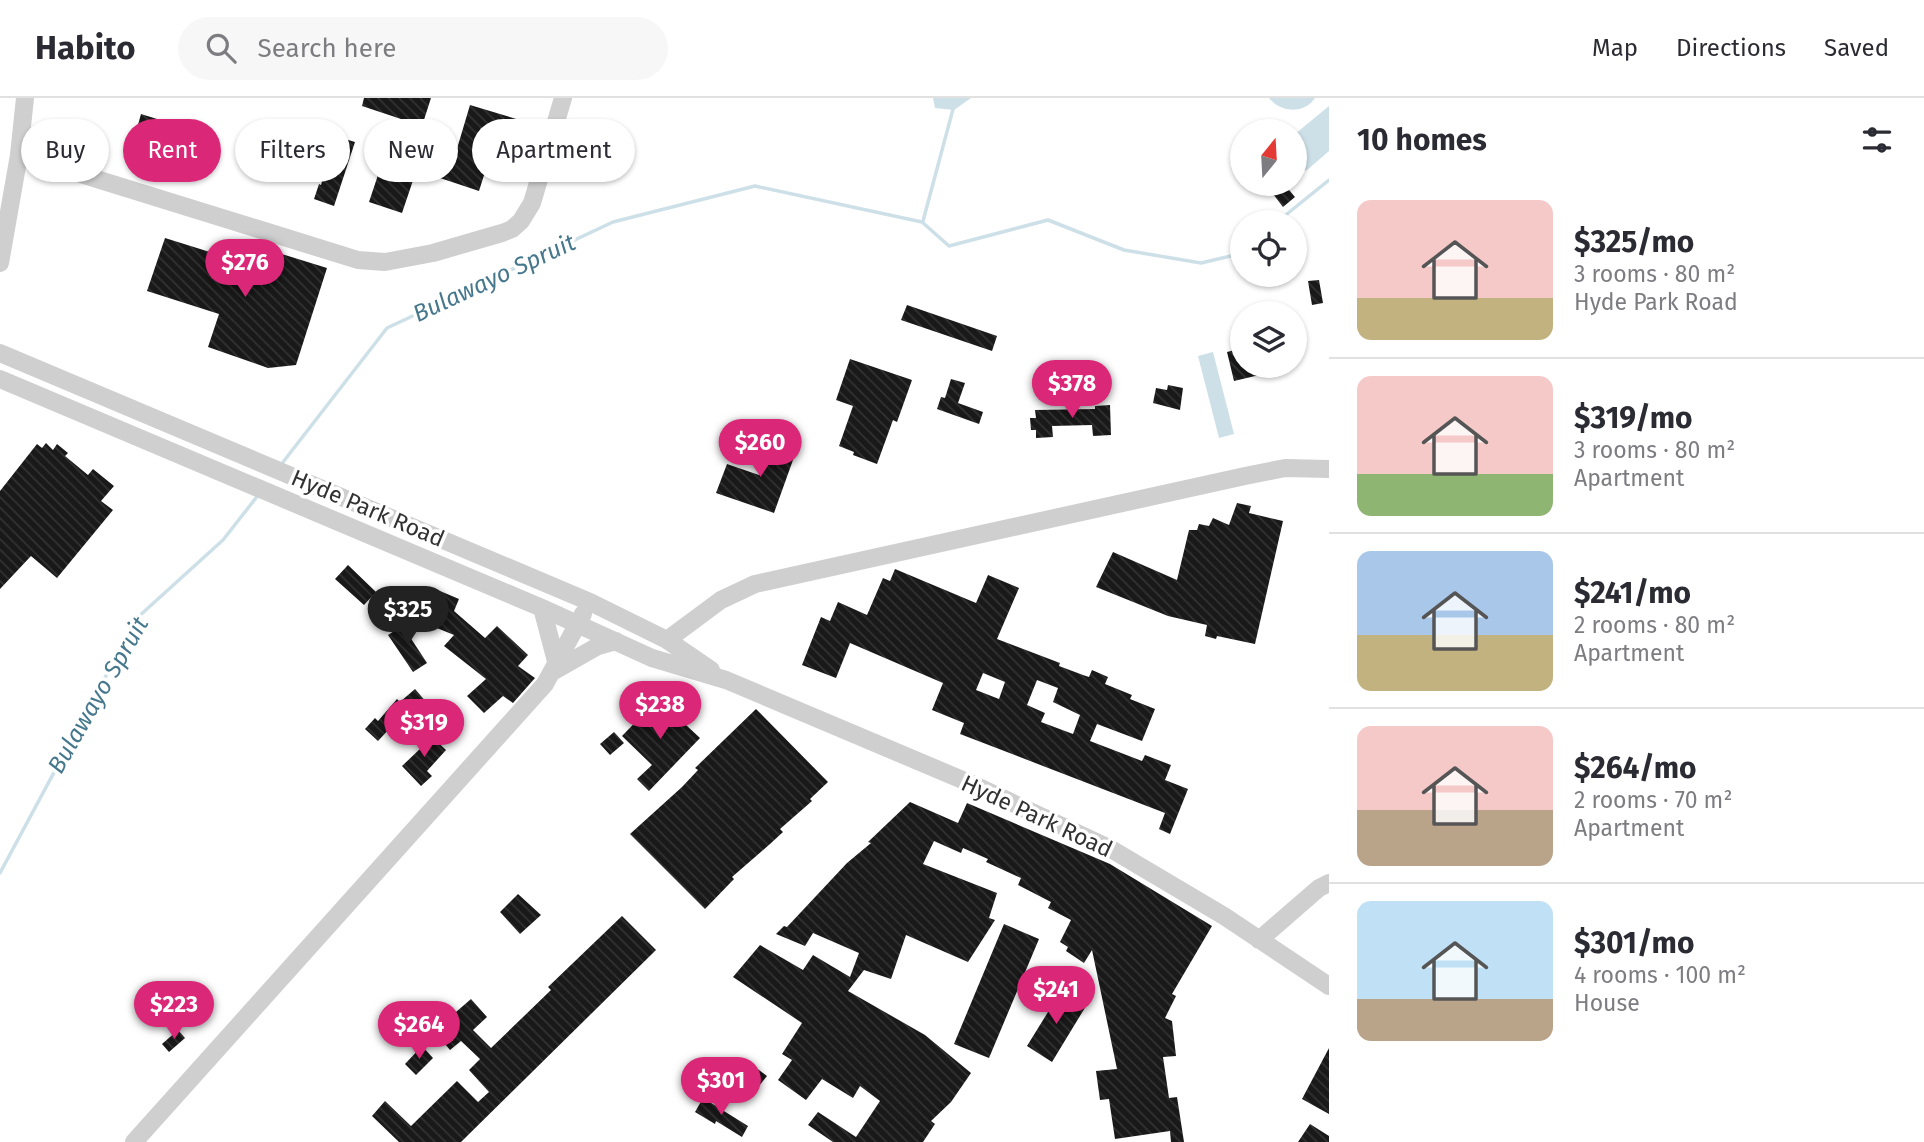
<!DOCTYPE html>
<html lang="en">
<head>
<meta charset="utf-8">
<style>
	body { margin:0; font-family:"Fira Sans",sans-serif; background:#f7f7f7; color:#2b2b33; height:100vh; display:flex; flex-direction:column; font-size:26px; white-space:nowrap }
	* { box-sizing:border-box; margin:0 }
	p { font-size:23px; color:#7c7c81 }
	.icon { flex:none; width:38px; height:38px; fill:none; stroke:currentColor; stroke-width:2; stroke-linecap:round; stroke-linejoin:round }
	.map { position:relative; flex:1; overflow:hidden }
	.details { display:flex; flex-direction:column; background:#fff; width:595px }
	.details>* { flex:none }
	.banner { position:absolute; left:21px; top:21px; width:665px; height:63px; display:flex; gap:14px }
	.needle { width:46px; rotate:18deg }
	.fabs { position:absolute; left:1230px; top:21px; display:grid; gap:14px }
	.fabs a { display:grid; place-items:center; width:77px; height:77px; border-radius:50%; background:#fff; box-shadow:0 2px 5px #0004; font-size:35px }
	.price { position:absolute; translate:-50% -60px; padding:0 16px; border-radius:24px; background:#db2777; color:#fff; font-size:23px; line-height:46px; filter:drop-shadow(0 2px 4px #0008) }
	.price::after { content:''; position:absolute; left:50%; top:42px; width:21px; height:16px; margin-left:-10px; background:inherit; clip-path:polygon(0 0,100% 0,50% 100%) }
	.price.on { background:#222; color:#fff }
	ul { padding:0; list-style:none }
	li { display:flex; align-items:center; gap:21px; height:175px; padding:0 28px }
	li+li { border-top:2px solid #e1e1e2 }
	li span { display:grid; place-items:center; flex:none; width:196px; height:140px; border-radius:14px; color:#555 }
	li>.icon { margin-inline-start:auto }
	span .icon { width:84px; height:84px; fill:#fffc; stroke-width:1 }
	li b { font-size:30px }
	h2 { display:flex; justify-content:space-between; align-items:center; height:84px; padding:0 28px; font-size:30px }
	.chip { padding:0 24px; border-radius:32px; background:#fff; box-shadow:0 2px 5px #0004; font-size:24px; line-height:63px }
	.chip.on { background:#db2777; color:#fff }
	header { display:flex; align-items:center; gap:42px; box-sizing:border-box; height:98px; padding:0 35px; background:#fff; border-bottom:2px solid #e1e1e2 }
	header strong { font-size:33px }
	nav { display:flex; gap:38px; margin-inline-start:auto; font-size:24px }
	.search { width:490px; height:63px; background:#f7f7f7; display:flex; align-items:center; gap:18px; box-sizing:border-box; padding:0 24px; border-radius:38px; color:#7c7c81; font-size:26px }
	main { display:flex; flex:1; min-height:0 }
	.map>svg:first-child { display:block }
	.water { fill:#cde0e8 }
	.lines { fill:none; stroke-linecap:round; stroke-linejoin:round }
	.stream { stroke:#cde0e8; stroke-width:3.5 }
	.building { fill:url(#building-back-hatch); fill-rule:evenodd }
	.minor { stroke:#cfcfcf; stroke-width:18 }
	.labels { text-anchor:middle; stroke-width:7; stroke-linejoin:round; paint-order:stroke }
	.street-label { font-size:23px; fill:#323232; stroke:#fff }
	.water-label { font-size:24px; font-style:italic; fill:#46788d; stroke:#fff }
</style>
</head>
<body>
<header>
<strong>Habito</strong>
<div class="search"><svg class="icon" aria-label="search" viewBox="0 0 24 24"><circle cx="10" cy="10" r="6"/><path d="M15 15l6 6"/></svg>Search here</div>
<nav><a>Map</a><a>Directions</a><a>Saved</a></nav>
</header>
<main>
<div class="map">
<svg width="1329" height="1044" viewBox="0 0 1329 1044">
	<defs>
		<pattern id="building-back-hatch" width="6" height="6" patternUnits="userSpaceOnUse" patternTransform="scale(1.75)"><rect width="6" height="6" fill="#191919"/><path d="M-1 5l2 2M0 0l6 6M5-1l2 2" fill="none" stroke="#323232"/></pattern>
	</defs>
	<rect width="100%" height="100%" fill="#fff"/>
	<path class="water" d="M933,0H971L954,12L935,10Z
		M1269,0H1315C1304,17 1280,14 1269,0Z
		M1329,8V53L1306,73L1295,60V36Z
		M1213,254L1234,336L1219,340L1198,258Z"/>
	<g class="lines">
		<path class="stream" d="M923,123L956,0
			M1277,124L1329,82
			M280,368L387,230L613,124L755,88L922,124L949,148L1048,122L1124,152L1201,165L1239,156L1242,153
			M0,775L137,520L223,442L259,396"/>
	</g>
	<path class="building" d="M364,0H431L422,28L362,8Z
		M470,7L523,23L515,49L502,45L499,55L492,52L479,93L437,79L446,51L456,54Z
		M141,16L189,31L182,55L134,41Z
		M416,32L429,35L402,115L369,104L391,38L413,45Z
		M335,38L355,44L334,108L314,101L319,86L321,87Z
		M1285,87L1295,99L1283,109L1273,96Z
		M165,140L213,155L211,163L234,170L243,144L327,170L296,267L268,270L208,249L219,216L147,193Z
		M1319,182L1323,205L1312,207L1308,183Z
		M907,207L997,238L992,253L901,222Z
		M1242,250V268H1281V272L1234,283L1227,254Z
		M850,261L912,282L897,324L893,322L877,366L853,357L854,354L839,348L853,308L836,302Z
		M951,281L965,285L958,305L983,314L979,326L937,311L941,299L945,300Z
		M1168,287L1183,290L1180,312L1153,305L1156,290L1167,292Z
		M1110,307L1111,337L1093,338L1092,327L1052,328L1053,339L1036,340V332H1031L1030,320H1036L1035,312L1095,311V308Z
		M773,340L798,348L774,415L716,395L727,366L759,377Z
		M46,345L53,352L57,346L68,355L65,358L88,377L93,371L114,388L101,403L113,412L57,480L31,458L0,491V393L37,346L42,350Z
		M1237,405L1251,408L1249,415L1283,423L1255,546L1217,538L1216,541L1205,538L1207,527L1168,518L1096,489L1113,454L1177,482L1189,432H1197L1199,426L1209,428L1213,420L1229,427Z
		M348,467L376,494L364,507L335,481Z
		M895,471L976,505L988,477L1019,490L997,541L1060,565L1059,568L1083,577L1089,579L1092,572L1108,579L1105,586L1132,597L1130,601L1155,611L1142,643L1097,626L1090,643L1142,663L1145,657L1171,667L1165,682L1188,691L1170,736L1159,731L1165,715L960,636L964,625L932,612L943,585L850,545L836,580L802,567L821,519L830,523L838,504L867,517L883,480L890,483ZM983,575L1005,584L999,601L976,592ZM1037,582L1058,590L1053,604L1080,617L1073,636L1041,624L1045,615L1027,607Z
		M440,493L459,501L454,513L485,540L497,528L528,557L518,568L535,580L513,605L503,598L484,615L467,598L486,581L444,548L454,537L427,526Z
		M411,522L417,530L408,536L427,565L413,574L388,537Z
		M415,591L427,605L416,614L415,611L393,631L391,629L378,643L365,631L375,620L378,623L397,601L400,604Z
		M658,601L700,640L649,693L637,681L652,667L622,638Z
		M756,611L828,684L810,701L812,703L780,731L783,734L770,746L732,779L734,781L705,811L630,736L682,689L698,672L695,670Z
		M427,634L446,652L427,673L432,678L421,688L402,668L422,649L417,645Z
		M614,634L624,645L610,657L600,646Z
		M910,704L958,725L967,705L1110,766L1212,828L1172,896L1176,898L1165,920L1172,923L1176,958L1163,959L1169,1000L1177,999L1184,1044H1171L1170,1033L1115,1041L1109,1001L1100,1002L1096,973L1117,971L1092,852L1084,865L1066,853L1068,849L1060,844L1071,822L1048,810L1051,804L1018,787L1021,780L986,764L988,761L963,750L961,755L934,743L923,766L997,795L989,820L995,822L968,864L906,837L891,881L864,872L848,893L925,937L971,975L951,1004L931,1023L935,1026L923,1044H833L808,1027L818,1014L856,1039L880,1003L860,988L853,1000L822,981L806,1002L778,982L792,962L782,956L802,925L733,879L760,847L803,872L813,857L850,879L859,855L813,835L805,848L776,836L784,828L787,829L847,765L871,745L868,744Z
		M518,796L541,817L520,836L500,814Z
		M622,818L656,852L461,1044H399L372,1018L385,1003L411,1028L457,983L478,1004L489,994L469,972L480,961L461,943L450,952L434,933L471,901L487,919L473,932L491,950L551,892L548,889Z
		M1004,826L1039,841L989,960L954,946Z
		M1061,893L1086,908L1052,964L1027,948Z
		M178,932L185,940L169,954L162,946Z
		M422,948L433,960L416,977L405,966Z
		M1329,950V1016L1302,1001Z
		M744,961L767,978L755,993L732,976Z
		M703,1000L748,1028L742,1039L716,1023L715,1026L695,1014Z
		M1310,1026L1329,1038V1044H1298Z"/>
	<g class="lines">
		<path class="minor" d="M19,57L358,162L385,164L433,155L502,135L512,131L521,123L532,105L563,0
			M0,165L19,57L25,0
			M0,255L590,504L667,542L711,572
			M0,281L542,510L652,560L726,582L972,686L1111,751L1224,818L1329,888
			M542,510L557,567
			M667,542L721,502L755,486L1245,378L1285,370L1329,371
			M554,573L598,548L616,543
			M1259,842L1319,790L1329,785
			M134,1044L545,586L583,516"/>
	</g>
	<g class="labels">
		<g class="street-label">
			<text transform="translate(368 410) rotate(23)" y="8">Hyde Park Road</text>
			<text transform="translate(1037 718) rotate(25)" y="8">Hyde Park Road</text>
		</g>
		<g class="water-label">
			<text transform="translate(494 180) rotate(-25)" y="8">Bulawayo Spruit</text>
			<text transform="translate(98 597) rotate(-60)" y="8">Bulawayo Spruit</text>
		</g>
	</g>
</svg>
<div class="fabs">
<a><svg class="needle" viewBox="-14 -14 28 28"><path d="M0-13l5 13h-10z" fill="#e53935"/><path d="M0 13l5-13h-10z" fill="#7c7c81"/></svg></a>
<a><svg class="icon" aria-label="locate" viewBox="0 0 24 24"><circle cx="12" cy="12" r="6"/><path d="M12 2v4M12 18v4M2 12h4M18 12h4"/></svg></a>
<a><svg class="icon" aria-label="layers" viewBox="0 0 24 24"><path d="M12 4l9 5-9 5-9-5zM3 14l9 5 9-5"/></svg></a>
</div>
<b class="price" style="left:245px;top:201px">$276</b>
<b class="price" style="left:1072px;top:322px">$378</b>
<b class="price" style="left:760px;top:381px">$260</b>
<b class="price on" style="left:408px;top:548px">$325</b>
<b class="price" style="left:660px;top:643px">$238</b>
<b class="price" style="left:424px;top:661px">$319</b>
<b class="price" style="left:1056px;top:928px">$241</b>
<b class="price" style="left:174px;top:943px">$223</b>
<b class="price" style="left:419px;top:963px">$264</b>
<b class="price" style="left:721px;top:1019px">$301</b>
<div class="banner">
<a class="chip">Buy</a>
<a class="chip on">Rent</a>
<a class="chip">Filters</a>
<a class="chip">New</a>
<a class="chip">Apartment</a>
</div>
</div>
<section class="details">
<h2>10 homes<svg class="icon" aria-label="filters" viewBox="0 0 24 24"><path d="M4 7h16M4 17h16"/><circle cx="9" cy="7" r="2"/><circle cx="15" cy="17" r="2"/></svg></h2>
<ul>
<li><span style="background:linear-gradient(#f6c9c9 70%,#c2b280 0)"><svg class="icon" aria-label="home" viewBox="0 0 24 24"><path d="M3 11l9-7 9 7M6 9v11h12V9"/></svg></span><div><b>$325/mo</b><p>3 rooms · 80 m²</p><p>Hyde Park Road</p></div></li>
<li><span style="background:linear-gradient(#f6c9c9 70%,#8fb573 0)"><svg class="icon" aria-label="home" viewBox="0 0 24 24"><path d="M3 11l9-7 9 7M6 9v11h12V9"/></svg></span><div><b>$319/mo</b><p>3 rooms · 80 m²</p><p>Apartment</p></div></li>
<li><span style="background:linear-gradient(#a9c7e8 60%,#c2b280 0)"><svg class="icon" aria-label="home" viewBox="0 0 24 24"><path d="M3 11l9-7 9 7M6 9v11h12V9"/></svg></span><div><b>$241/mo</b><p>2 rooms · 80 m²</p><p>Apartment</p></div></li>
<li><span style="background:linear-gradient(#f6c9c9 60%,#b9a48a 0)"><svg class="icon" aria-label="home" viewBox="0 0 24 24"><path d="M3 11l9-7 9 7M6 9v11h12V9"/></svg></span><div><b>$264/mo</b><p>2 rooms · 70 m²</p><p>Apartment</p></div></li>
<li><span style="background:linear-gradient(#bfe0f5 70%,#b9a48a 0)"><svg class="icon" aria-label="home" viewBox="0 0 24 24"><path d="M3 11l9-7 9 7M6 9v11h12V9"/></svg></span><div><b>$301/mo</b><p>4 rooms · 100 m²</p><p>House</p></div></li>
</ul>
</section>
</main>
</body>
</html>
